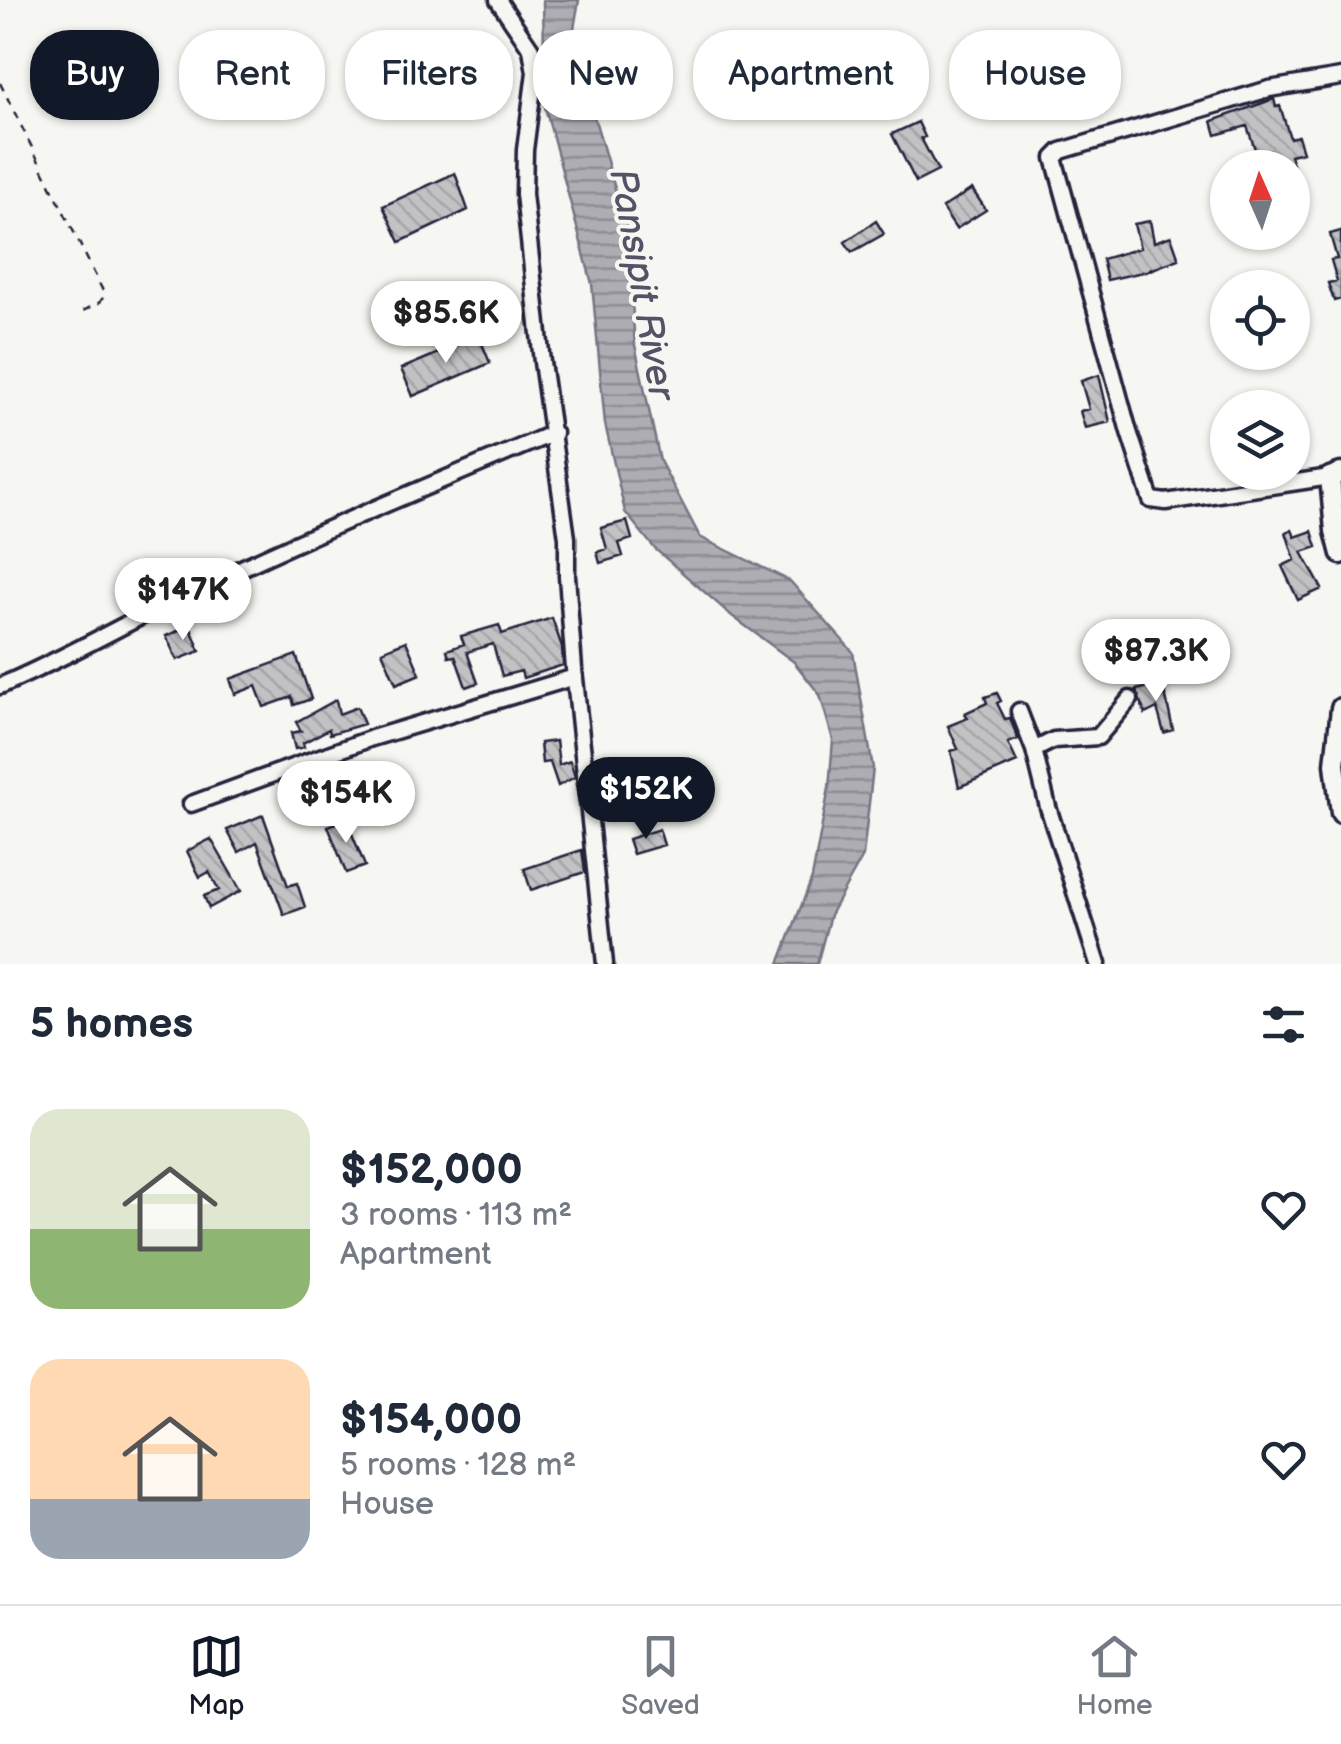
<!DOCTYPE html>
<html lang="en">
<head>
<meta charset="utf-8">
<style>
	body { margin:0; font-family:"Balsamiq Sans",sans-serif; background:#f2f2f3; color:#1f2937; height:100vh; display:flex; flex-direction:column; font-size:38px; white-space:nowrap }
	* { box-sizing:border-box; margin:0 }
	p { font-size:32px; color:#747a83 }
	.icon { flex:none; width:55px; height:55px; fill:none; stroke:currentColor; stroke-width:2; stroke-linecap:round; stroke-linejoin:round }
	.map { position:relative; height:964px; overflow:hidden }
	.sheet { display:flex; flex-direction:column; background:#fff; flex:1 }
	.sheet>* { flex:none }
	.banner { position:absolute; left:30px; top:30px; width:1282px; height:90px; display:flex; gap:20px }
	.needle { width:65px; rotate:357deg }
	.fabs { position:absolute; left:1210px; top:150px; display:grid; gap:20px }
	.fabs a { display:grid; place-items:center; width:100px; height:100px; border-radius:50%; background:#fff; box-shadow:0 2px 8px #0004; font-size:50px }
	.price { position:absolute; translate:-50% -85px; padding:0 22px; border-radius:35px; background:#fff; color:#222; font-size:32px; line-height:65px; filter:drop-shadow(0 2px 5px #0008) }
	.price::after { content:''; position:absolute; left:50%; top:60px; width:30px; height:22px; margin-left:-15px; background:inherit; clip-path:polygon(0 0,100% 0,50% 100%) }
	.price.selected { background:#111827; color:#fff }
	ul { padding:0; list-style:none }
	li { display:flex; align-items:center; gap:30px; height:250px; padding:0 30px }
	li span { display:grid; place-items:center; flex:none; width:280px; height:200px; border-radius:30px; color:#555 }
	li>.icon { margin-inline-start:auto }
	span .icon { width:120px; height:120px; fill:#fffc; stroke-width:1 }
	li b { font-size:42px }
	h2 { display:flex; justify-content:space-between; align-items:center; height:120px; padding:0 30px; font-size:42px }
	.chip { padding:0 35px; border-radius:40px; background:#fff; box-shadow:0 2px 8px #0004; font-size:35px; line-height:90px }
	.chip.selected { background:#111827; color:#fff }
	.menu { display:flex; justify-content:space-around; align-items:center; height:140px; border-top:2px solid #e0e1e3; background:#fff; font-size:28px; color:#747a83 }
	.menu a { display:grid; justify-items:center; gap:5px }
	.menu .selected { color:#111827 }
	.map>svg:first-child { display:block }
	.water { fill:url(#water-rules); stroke:#757583; stroke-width:2.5 }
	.building { fill:url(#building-back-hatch); stroke:#22223b; stroke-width:2.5 }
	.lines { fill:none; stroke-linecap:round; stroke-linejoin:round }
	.minor-casing { stroke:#22223b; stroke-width:21 }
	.tertiary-casing { stroke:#22223b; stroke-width:25 }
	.path { stroke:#22223b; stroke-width:2.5; stroke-dasharray:8 8; stroke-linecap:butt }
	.minor { stroke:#f6f6f2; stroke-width:14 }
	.tertiary { stroke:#f6f6f2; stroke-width:18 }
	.labels { text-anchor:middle; stroke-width:8; stroke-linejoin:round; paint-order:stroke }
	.water-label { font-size:38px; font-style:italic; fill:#535365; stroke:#f6f6f2 }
</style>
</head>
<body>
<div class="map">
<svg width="1341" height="964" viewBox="0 0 1341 964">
	<defs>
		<pattern id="water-rules" width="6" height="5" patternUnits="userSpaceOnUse" patternTransform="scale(2.5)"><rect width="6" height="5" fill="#adadb3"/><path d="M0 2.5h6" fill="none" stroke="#8c8c93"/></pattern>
		<pattern id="building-back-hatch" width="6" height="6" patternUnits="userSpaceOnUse" patternTransform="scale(2.5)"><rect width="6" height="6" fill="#c2c2c4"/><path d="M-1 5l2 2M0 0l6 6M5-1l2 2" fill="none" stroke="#a6a6a9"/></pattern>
	</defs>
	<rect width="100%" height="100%" fill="#f6f6f2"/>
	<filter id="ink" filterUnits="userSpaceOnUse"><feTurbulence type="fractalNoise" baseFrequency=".01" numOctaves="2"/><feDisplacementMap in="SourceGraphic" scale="20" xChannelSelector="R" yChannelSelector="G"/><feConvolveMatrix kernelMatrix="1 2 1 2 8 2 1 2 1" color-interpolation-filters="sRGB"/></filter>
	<g filter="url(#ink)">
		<path class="water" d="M543,0H579L572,40L627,230L635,345L660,461L700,537L790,581L853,652L873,768L863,856L830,915L817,964H779L812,878L829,788L833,740L820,695L794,662L732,616L655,549L625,512L605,424L592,284L545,107Z"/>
		<path class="building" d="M1274,99L1276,107L1280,106L1290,138L1298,136L1303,152L1290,155L1294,168H1277L1270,151L1257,155L1247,126L1216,135L1212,121Z
			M918,122L925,137L921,138L938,171L916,182L892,134Z
			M455,173L468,210L400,242L383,206Z
			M972,189L986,210L956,229L942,208Z
			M876,221L884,234L852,252L845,242Z
			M1150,221L1154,242L1171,236L1179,259L1147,271L1107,280L1102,259L1140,248L1134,224Z
			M1341,231V299L1334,301L1328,283L1337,281L1331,260L1337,259L1330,234Z
			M479,336L490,363L413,396L401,369Z
			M1099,375L1110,422L1085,428L1080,411L1089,409L1081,381Z
			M627,521L632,539L619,543L623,556L600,563L597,552L607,549L601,528Z
			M1292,530L1295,537L1312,531L1317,547L1302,552L1322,589L1298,600L1282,566L1295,560L1286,532Z
			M552,618L562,647L563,665L523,678L521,671L502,676L493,644L467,652L478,683L466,687L455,656L449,657L447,650L464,644L461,636L499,625L502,634Z
			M190,626L200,651L177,660L166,636Z
			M406,641L420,674L396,684L382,651Z
			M296,655L311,699L294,705L292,697L264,707L256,686L235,694L230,679Z
			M1163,684L1173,730L1164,733L1157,708L1145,714L1136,690Z
			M997,693L1001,701L997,703L1005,719L1010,718L1018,739L1008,743L1017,762L959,787L951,751L958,749L948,726L968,718L965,713L987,703L985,697Z
			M336,700L339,714L357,707L364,724L330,734L329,729L303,743L304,747L295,749L291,733L301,731L296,722Z
			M556,741L559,765L570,761L575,777L558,786L550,762L542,763L540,743Z
			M263,815L288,886L297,883L305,907L284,915L257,842L239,852L227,830Z
			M346,819L365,866L346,873L328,826Z
			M659,829L664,845L633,854L628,839Z
			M211,839L241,891L209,908L204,896L219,890L209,872L200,877L187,851Z
			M582,850L585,872L531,890L524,869Z"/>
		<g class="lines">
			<defs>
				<path id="minor" d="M498,0L531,49L535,72L525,150L524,194L542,362L567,538V576L574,669L605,964
					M1330,477L1166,502L1151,500L1129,432L1054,158L1061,151L1269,89L1341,77
					M0,686C64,659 122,625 184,595C305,537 430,485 554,433
					M1019,711L1034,750
					M191,804L372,738L575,677
					M1098,964L1048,807L1034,750L1054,740L1098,737L1130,699"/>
				<path id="tertiary" d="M1341,473L1330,477L1335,531L1341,554
					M1341,708L1335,764L1341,813"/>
			</defs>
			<use href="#minor" class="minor-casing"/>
			<use href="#tertiary" class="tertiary-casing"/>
			<path class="path" d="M0,83L105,295L100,302L83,311"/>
			<use href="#minor" class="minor"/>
			<use href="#tertiary" class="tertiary"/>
		</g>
	</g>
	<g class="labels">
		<g class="water-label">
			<text transform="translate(643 284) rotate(80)" y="13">Pansipit River</text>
		</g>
	</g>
</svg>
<div class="fabs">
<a><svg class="needle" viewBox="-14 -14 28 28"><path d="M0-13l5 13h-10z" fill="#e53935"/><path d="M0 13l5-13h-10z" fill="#747a83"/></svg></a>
<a><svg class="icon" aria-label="locate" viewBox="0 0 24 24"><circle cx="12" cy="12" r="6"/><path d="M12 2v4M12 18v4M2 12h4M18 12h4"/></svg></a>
<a><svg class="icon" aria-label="layers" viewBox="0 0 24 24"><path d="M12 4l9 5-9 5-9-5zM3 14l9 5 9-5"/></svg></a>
</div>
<b class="price" style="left:446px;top:366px">$85.6K</b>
<b class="price" style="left:183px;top:643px">$147K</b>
<b class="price" style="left:1156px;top:704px">$87.3K</b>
<b class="price selected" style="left:646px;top:842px">$152K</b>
<b class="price" style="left:346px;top:846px">$154K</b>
<div class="banner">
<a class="chip selected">Buy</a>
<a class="chip">Rent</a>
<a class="chip">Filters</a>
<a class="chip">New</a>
<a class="chip">Apartment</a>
<a class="chip">House</a>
</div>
</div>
<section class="sheet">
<h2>5 homes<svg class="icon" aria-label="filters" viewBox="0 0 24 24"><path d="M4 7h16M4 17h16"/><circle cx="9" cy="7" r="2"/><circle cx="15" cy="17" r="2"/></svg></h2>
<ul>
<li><span style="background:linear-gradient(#dfe7d0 60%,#8fb573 0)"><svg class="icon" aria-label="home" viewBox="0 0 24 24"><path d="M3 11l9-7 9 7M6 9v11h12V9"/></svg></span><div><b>$152,000</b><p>3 rooms · 113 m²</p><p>Apartment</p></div><svg class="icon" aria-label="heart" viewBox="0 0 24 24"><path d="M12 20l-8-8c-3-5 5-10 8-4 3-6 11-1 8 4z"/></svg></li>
<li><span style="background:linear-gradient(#ffd9b3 70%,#9aa5b1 0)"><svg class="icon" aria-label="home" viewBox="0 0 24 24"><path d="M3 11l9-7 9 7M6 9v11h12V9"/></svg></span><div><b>$154,000</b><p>5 rooms · 128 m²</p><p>House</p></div><svg class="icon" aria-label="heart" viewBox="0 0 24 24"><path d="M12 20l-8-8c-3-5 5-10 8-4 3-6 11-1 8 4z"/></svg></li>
</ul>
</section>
<nav class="menu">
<a class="selected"><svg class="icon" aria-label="map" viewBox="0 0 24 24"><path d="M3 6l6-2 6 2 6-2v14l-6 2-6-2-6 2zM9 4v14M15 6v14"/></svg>Map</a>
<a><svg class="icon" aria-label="saved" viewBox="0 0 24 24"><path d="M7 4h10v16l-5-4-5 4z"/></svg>Saved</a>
<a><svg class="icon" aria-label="home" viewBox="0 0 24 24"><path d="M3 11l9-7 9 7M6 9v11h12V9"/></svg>Home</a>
</nav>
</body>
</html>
